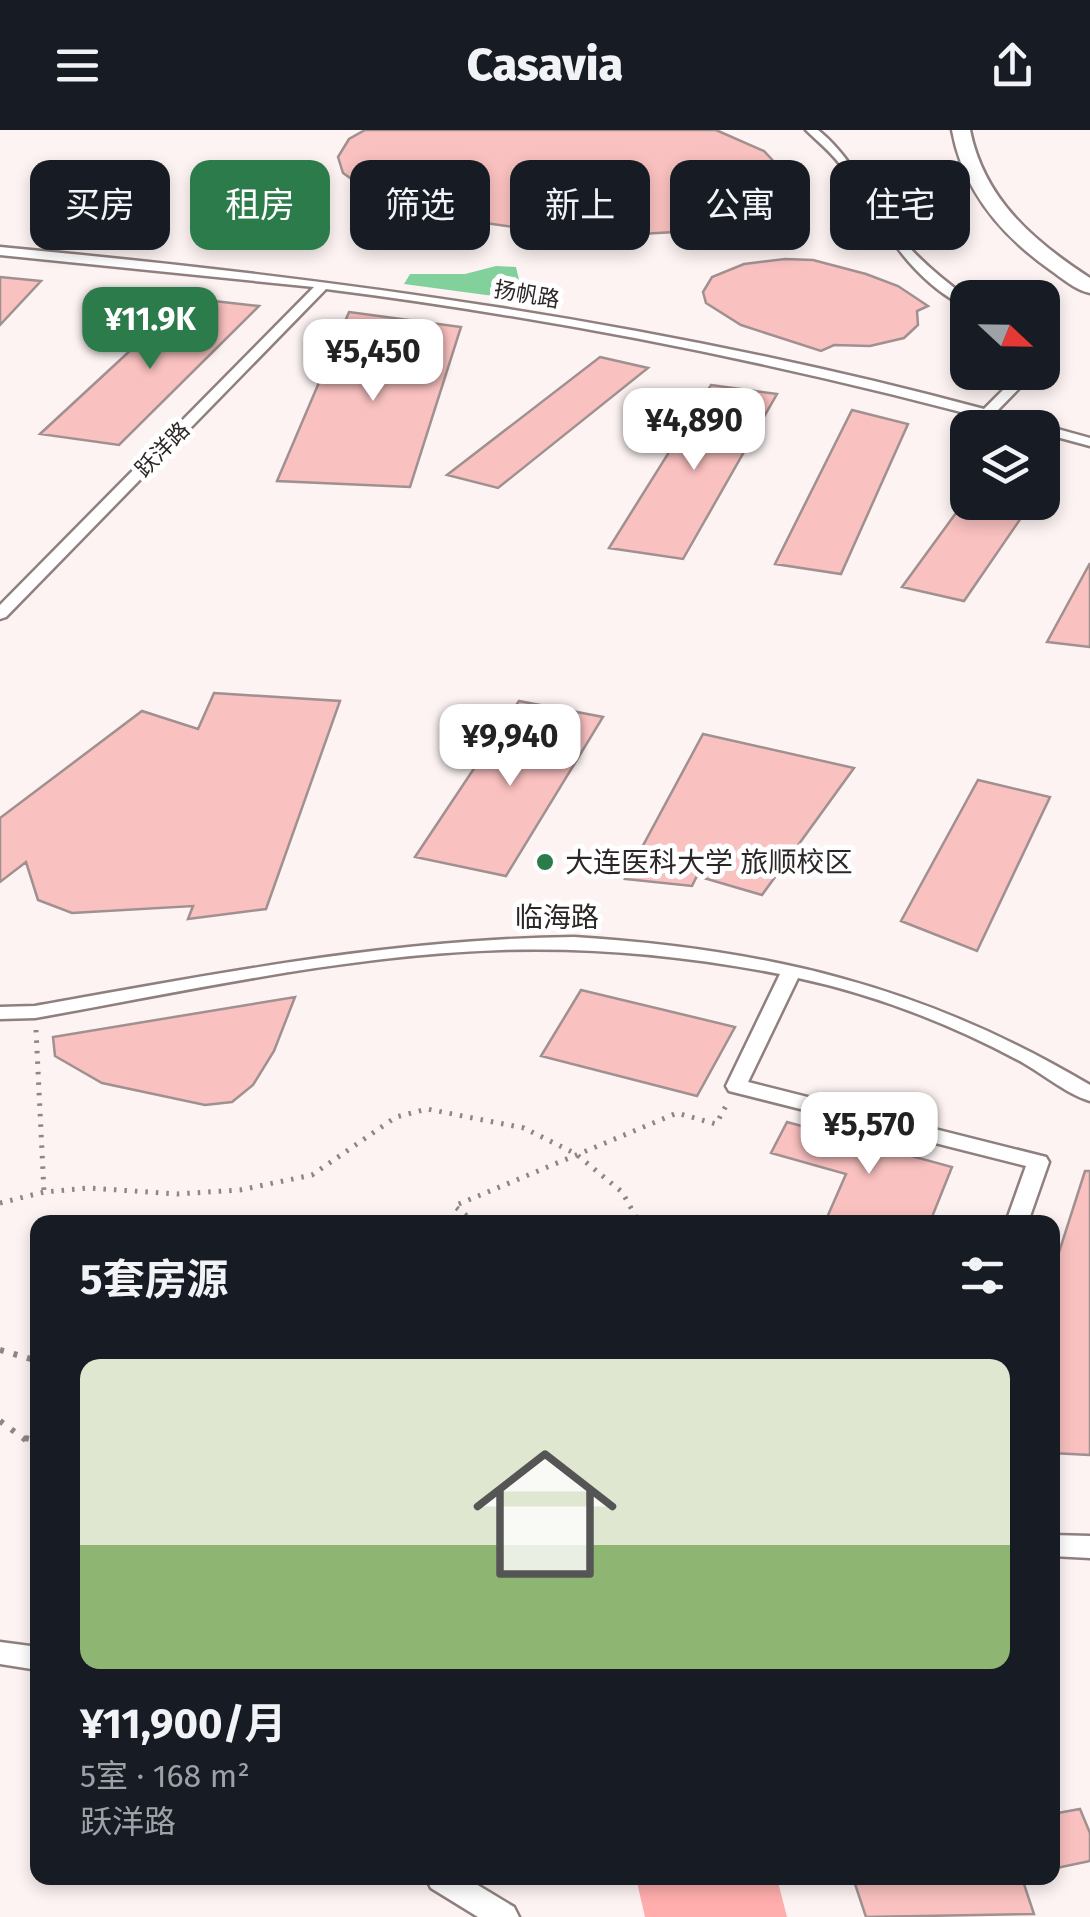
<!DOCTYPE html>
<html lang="zh">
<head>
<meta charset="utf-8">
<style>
	body { margin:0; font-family:"Fira Sans","Noto Sans SC",sans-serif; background:#20242c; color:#f1f3f6; height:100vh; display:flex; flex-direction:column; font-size:38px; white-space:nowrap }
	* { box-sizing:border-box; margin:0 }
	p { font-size:32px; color:#9ea1a6 }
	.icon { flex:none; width:55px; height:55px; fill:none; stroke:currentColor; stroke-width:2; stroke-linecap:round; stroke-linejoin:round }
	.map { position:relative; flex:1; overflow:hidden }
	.panel { position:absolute; left:30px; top:1085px; width:1030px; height:670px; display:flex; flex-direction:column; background:#171b24; border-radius:20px; box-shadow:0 5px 15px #0003 }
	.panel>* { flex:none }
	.banner { position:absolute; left:30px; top:30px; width:1030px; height:90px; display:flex; gap:20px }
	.needle { width:65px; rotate:112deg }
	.buttons { position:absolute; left:950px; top:150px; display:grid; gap:20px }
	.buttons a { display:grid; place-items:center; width:110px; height:110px; border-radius:20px; background:#171b24; box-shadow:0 5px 15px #0003; font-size:50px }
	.price { position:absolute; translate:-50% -85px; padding:0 22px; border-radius:20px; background:#fff; color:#222; font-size:32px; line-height:65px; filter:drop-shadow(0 2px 5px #0008) }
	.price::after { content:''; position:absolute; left:50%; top:60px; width:30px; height:22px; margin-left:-15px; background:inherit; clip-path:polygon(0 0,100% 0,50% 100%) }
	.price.current { background:#2b7b4b; color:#fff }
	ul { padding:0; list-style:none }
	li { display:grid; align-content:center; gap:20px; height:530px; padding:0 50px }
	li+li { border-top:2px solid #363941 }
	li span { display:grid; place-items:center; height:310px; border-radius:20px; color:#555 }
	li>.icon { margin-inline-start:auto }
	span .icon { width:180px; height:180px; fill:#fffc; stroke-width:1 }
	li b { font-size:42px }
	h2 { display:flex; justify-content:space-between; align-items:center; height:120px; padding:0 50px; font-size:42px }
	.pill { padding:0 35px; border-radius:20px; background:#171b24; box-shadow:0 5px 15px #0003; font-size:35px; line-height:90px }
	.pill.current { background:#2b7b4b; color:#fff }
	header { display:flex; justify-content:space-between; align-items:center; height:130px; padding:0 50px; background:#171b24; font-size:45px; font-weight:800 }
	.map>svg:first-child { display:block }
	.green { fill:#ffaead }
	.water { fill:#82d09b }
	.building { fill:#f9c1c0; stroke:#a09090; stroke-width:2.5 }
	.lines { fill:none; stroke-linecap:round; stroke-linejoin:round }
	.minor-casing { stroke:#8f807f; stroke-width:5 }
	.trunk-casing { stroke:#8f807f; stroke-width:5 }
	.path-far1 { stroke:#8e8686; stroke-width:5; stroke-dasharray:2.5 8; stroke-linecap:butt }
	.path { stroke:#8e8686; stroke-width:6; stroke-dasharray:4 10; stroke-linecap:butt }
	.minor { fill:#fff; fill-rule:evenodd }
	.trunk { fill:#fff; fill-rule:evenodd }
	.poi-dot { fill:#2b7b4b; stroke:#fff; stroke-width:4 }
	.labels { text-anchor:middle; stroke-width:10; stroke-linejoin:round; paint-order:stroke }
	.far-street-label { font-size:22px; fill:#2d2626; stroke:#fff }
	.poi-label { font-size:28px; fill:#2d2626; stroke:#fff; text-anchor:start }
	.street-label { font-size:28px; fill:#2d2626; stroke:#fff }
</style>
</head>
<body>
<header><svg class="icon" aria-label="menu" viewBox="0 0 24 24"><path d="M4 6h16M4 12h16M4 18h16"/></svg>Casavia<svg class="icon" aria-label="share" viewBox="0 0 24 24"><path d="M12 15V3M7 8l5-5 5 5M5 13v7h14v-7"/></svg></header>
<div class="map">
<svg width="1090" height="1787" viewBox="0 0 1090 1787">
	<rect width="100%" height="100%" fill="#fdf3f3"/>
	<path class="green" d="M636,1748H777L787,1787H645Z"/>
	<path class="water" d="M496,136L516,137L520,154L514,162L501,167L404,154L410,144H465Z"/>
	<path class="building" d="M365,0H716L764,21L778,36L783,55L769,73L734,89L675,102L623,105L550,102L471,91L373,64L343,43L338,27L349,9Z
		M785,129L813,130L866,144L898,156L928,176L917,181L918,195L904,208L870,216L834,215L821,221L741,195L706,173L703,162L712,147L744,134Z
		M0,147L41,151L0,195Z
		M187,168L259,176L119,315L40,304Z
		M349,182L461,197L410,357L277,351Z
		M600,227L648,238L498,358L447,345Z
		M711,255L777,264L683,429L609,418Z
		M852,280L908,294L841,444L775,434Z
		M964,372H1032L964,471L902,457Z
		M1090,433V517L1047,512Z
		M214,563L340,571L266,779L188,789L193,776L72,783L38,770L26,732L0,752V688L142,581L198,599Z
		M519,571L603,587L506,746L415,727Z
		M703,604L854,638L762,765L697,746L692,756L625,749Z
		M978,650L1050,667L977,821L901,791Z
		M581,860L735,897L697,966L541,926Z
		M295,867L274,921L253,955L232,972L205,975L102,953L55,926L53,907Z
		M787,992L952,1037L930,1092H825L846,1044L771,1023Z
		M1085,1041H1090V1325L1052,1323V1144Z
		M1080,1679L1090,1703V1731L1052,1739V1684Z
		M853,1748H1022L1034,1784L866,1787Z"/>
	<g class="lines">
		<defs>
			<path id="minor" d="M806,0H818C847,23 863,56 884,86C906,119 936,145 968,168V178C906,149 877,85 839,33C829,20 817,11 806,0Z
				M0,117C332,148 661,192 984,279L1021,242H1035L996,282L1090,308V316L1042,303V298H1021C792,235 561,189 326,159L6,487L0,489V475L314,157L0,125Z
				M574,807C766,819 924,856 1090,955V971C1064,963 1040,941 1016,929C948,893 873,864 798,848L748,952L1046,1027L1049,1032L1028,1092H1006L1026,1036L729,961L726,956L780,844C688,826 595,817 501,820C344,825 189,861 35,888L0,889V877L35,876C215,844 391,809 574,807Z
				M1052,1405L1090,1406V1428L1052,1426Z
				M0,1512L38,1517V1540L0,1534Z
				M426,1748H466L514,1777L519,1787H478L431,1758Z"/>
			<path id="trunk" d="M952,0H970C984,69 1033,111 1090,148V163C1075,160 1062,148 1049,139C1000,104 963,60 952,0Z"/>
		</defs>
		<use href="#minor" class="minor-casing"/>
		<use href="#trunk" class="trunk-casing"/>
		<path class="path-far1" d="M36,900L44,1062
			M0,1073L44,1062L89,1058L177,1064L240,1060L312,1045L396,987L427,979L524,998L576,1024L622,1062L639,1092
			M475,1092L454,1076L677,983L716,994L727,974"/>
		<path class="path" d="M0,1220L38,1231
			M0,1291L38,1319
			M25,1308L38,1311"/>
		<use href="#minor" class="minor"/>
		<use href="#trunk" class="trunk"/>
	</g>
	<circle class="poi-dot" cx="545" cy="732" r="10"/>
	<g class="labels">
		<g class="far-street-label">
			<text transform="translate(527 164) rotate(10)" y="8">扬帆路</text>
			<text transform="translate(162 319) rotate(-46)" y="8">跃洋路</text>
		</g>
		<g class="poi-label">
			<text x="565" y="742">大连医科大学 旅顺校区</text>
		</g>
		<g class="street-label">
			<text x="557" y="797">临海路</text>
		</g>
	</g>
</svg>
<div class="buttons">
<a><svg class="needle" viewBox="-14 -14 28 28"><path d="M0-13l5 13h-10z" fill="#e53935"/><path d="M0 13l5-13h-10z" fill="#9ea1a6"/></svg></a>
<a><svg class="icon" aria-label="layers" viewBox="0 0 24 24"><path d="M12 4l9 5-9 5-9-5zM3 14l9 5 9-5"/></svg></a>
</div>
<b class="price current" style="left:150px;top:242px">¥11.9K</b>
<b class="price" style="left:373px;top:274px">¥5,450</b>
<b class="price" style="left:694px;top:343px">¥4,890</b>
<b class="price" style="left:510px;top:659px">¥9,940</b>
<b class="price" style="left:869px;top:1047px">¥5,570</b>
<div class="banner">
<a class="pill">买房</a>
<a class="pill current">租房</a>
<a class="pill">筛选</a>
<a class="pill">新上</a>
<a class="pill">公寓</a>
<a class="pill">住宅</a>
</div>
<section class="panel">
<h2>5套房源<svg class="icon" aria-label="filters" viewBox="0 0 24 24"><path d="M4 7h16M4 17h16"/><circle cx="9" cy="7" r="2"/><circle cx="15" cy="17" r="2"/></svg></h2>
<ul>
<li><span style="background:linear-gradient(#dfe7d0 60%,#8fb573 0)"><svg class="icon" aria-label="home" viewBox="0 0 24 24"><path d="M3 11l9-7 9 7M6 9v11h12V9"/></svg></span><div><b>¥11,900/月</b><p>5室 · 168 m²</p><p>跃洋路</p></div></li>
</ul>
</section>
</div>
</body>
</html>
